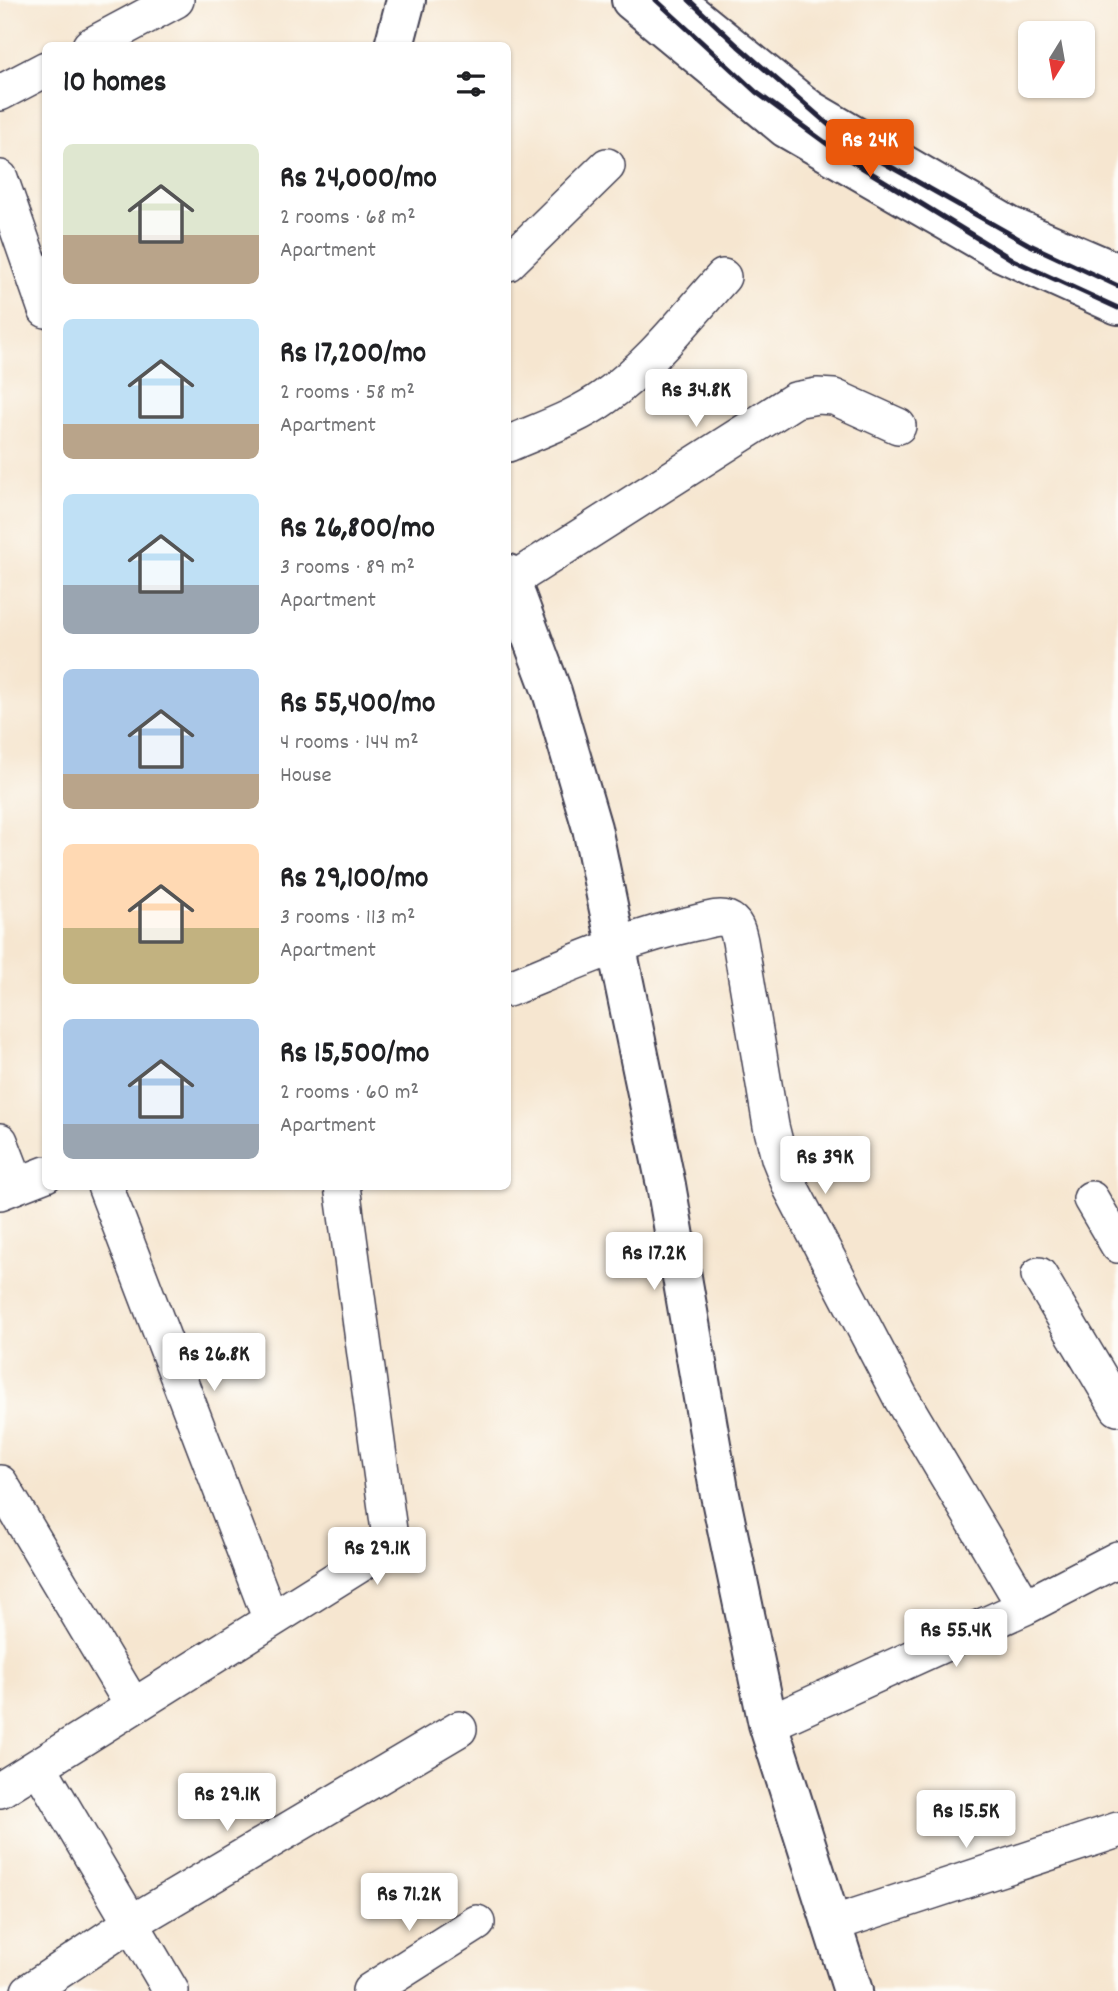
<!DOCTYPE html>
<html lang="en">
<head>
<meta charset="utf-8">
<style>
	body { margin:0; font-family:Dekko,sans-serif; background:#f6f6f6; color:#202124; height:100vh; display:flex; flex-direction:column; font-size:26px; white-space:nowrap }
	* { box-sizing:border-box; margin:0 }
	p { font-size:23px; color:#757577 }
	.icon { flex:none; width:38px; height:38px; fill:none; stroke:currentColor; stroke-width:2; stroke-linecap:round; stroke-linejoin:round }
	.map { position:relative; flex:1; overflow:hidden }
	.side { position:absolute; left:42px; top:42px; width:469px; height:1148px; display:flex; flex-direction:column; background:#fff; border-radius:10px; box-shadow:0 2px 5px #0004 }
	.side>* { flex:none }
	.needle { width:46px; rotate:191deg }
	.fabs { position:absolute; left:1018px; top:21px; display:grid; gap:14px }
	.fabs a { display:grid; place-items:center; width:77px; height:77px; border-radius:10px; background:#fff; box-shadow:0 2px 5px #0004; font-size:35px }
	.price { position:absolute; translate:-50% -60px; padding:0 16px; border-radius:7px; background:#fff; color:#222; font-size:23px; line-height:46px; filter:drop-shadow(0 2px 4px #0008) }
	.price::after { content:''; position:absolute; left:50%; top:42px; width:21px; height:16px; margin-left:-10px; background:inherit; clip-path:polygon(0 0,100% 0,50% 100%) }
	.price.active { background:#ea580c; color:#fff }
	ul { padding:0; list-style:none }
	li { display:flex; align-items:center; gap:21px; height:175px; padding:0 21px }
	li span { display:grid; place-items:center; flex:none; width:196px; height:140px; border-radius:10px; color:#555 }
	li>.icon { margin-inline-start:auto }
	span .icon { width:84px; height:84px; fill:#fffc; stroke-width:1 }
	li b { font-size:30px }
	h2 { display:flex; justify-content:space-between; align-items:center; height:84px; padding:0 21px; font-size:30px }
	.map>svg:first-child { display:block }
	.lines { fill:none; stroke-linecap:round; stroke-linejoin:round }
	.minor-casing { stroke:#423f51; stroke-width:38 }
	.tertiary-casing { stroke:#423f51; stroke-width:42 }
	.secondary-casing { stroke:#423f51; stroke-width:42 }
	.minor { stroke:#fff; stroke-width:35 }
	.tertiary { stroke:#fff; stroke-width:38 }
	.secondary { stroke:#fff; stroke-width:38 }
	.rail { stroke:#22223b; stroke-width:5 }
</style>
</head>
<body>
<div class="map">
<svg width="1118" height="1991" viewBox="0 0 1118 1991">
	<rect width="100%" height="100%" fill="#fdfcf7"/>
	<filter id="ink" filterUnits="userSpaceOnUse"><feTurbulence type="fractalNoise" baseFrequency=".0143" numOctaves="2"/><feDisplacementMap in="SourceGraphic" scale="14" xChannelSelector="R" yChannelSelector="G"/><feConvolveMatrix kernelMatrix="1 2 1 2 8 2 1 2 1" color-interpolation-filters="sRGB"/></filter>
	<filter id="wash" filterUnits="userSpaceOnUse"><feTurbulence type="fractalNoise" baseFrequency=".00686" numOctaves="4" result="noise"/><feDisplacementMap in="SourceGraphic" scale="28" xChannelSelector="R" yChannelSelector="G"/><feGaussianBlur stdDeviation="1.57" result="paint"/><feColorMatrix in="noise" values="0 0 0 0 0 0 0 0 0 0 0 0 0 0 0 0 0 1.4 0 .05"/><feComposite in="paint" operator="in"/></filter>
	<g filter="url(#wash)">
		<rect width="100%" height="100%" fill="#f6e6d0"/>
	</g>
	<g filter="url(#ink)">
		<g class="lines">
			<defs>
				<path id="minor" d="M90,46L176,0
					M0,93L46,69
					M0,178L46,310
					M508,263L607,166
					M508,444C540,430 576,418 605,397C650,365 686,318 723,277
					M511,581L795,400L817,396L834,397L898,426
					M508,989C570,964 630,937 695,923C705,921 718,916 727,919C737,923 738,933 740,941L771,1126L779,1158L791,1188L901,1398L1025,1607
					M0,1141L17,1185
					M105,1186L271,1620
					M0,1192L46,1174
					M1091,1199L1118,1245
					M1039,1275L1118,1408
					M0,1483L133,1706
					M768,1724L1025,1607L1118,1559
					M39,1767L171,1991
					M0,1790L391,1545L342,1186
					M832,1924L1118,1830
					M29,1991L131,1923L459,1729
					M370,1991L477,1923"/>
				<path id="tertiary" d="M394,46L406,0
					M508,574L552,692L592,828L666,1185L719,1490L768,1724L853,1991"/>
				<path id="secondary" d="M631,0L786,128L999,251L1118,305
					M674,0L810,110L1009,226L1118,273"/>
			</defs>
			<use href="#minor" class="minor-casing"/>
			<use href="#tertiary" class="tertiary-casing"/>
			<use href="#secondary" class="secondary-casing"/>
			<use href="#minor" class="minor"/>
			<use href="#tertiary" class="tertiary"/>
			<use href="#secondary" class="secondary"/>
			<path class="rail" d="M656,0L756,92L845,157L1013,260L1118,308
				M689,0L738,46L852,145L1028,244L1118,286"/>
		</g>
	</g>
</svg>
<div class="fabs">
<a><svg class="needle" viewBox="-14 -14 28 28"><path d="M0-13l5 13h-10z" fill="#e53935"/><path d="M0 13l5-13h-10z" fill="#757577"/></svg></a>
</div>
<b class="price active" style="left:870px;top:179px">Rs 24K</b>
<b class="price" style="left:696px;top:429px">Rs 34.8K</b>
<b class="price" style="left:825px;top:1196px">Rs 39K</b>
<b class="price" style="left:654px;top:1292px">Rs 17.2K</b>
<b class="price" style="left:214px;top:1393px">Rs 26.8K</b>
<b class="price" style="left:377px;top:1587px">Rs 29.1K</b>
<b class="price" style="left:956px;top:1669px">Rs 55.4K</b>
<b class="price" style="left:227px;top:1833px">Rs 29.1K</b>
<b class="price" style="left:966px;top:1850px">Rs 15.5K</b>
<b class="price" style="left:409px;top:1933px">Rs 71.2K</b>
<section class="side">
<h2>10 homes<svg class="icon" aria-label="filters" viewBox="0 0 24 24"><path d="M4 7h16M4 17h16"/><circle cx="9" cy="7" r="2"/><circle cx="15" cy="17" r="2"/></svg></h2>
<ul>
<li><span style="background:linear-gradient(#dfe7d0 65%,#b9a48a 0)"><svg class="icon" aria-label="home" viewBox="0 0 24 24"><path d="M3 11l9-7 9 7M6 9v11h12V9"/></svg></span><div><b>Rs 24,000/mo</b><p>2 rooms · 68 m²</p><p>Apartment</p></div></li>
<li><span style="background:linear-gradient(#bfe0f5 75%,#b9a48a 0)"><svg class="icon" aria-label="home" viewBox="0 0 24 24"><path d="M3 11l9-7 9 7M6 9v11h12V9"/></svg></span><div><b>Rs 17,200/mo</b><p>2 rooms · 58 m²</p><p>Apartment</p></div></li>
<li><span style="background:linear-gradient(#bfe0f5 65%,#9aa5b1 0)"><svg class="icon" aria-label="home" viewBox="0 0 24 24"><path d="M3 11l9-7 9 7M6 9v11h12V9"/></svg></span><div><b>Rs 26,800/mo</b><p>3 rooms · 89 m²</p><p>Apartment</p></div></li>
<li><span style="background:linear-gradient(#a9c7e8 75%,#b9a48a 0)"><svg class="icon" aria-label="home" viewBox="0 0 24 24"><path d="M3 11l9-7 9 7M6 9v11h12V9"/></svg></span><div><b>Rs 55,400/mo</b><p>4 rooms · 144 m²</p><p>House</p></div></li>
<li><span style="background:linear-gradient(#ffd9b3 60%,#c2b280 0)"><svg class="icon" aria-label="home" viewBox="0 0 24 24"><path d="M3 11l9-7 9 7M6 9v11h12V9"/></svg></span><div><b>Rs 29,100/mo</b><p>3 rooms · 113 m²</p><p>Apartment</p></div></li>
<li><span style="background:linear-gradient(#a9c7e8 75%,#9aa5b1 0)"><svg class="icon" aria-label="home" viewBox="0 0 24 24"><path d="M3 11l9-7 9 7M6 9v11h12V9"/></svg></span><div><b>Rs 15,500/mo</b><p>2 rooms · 60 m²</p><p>Apartment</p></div></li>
</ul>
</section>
</div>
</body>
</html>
